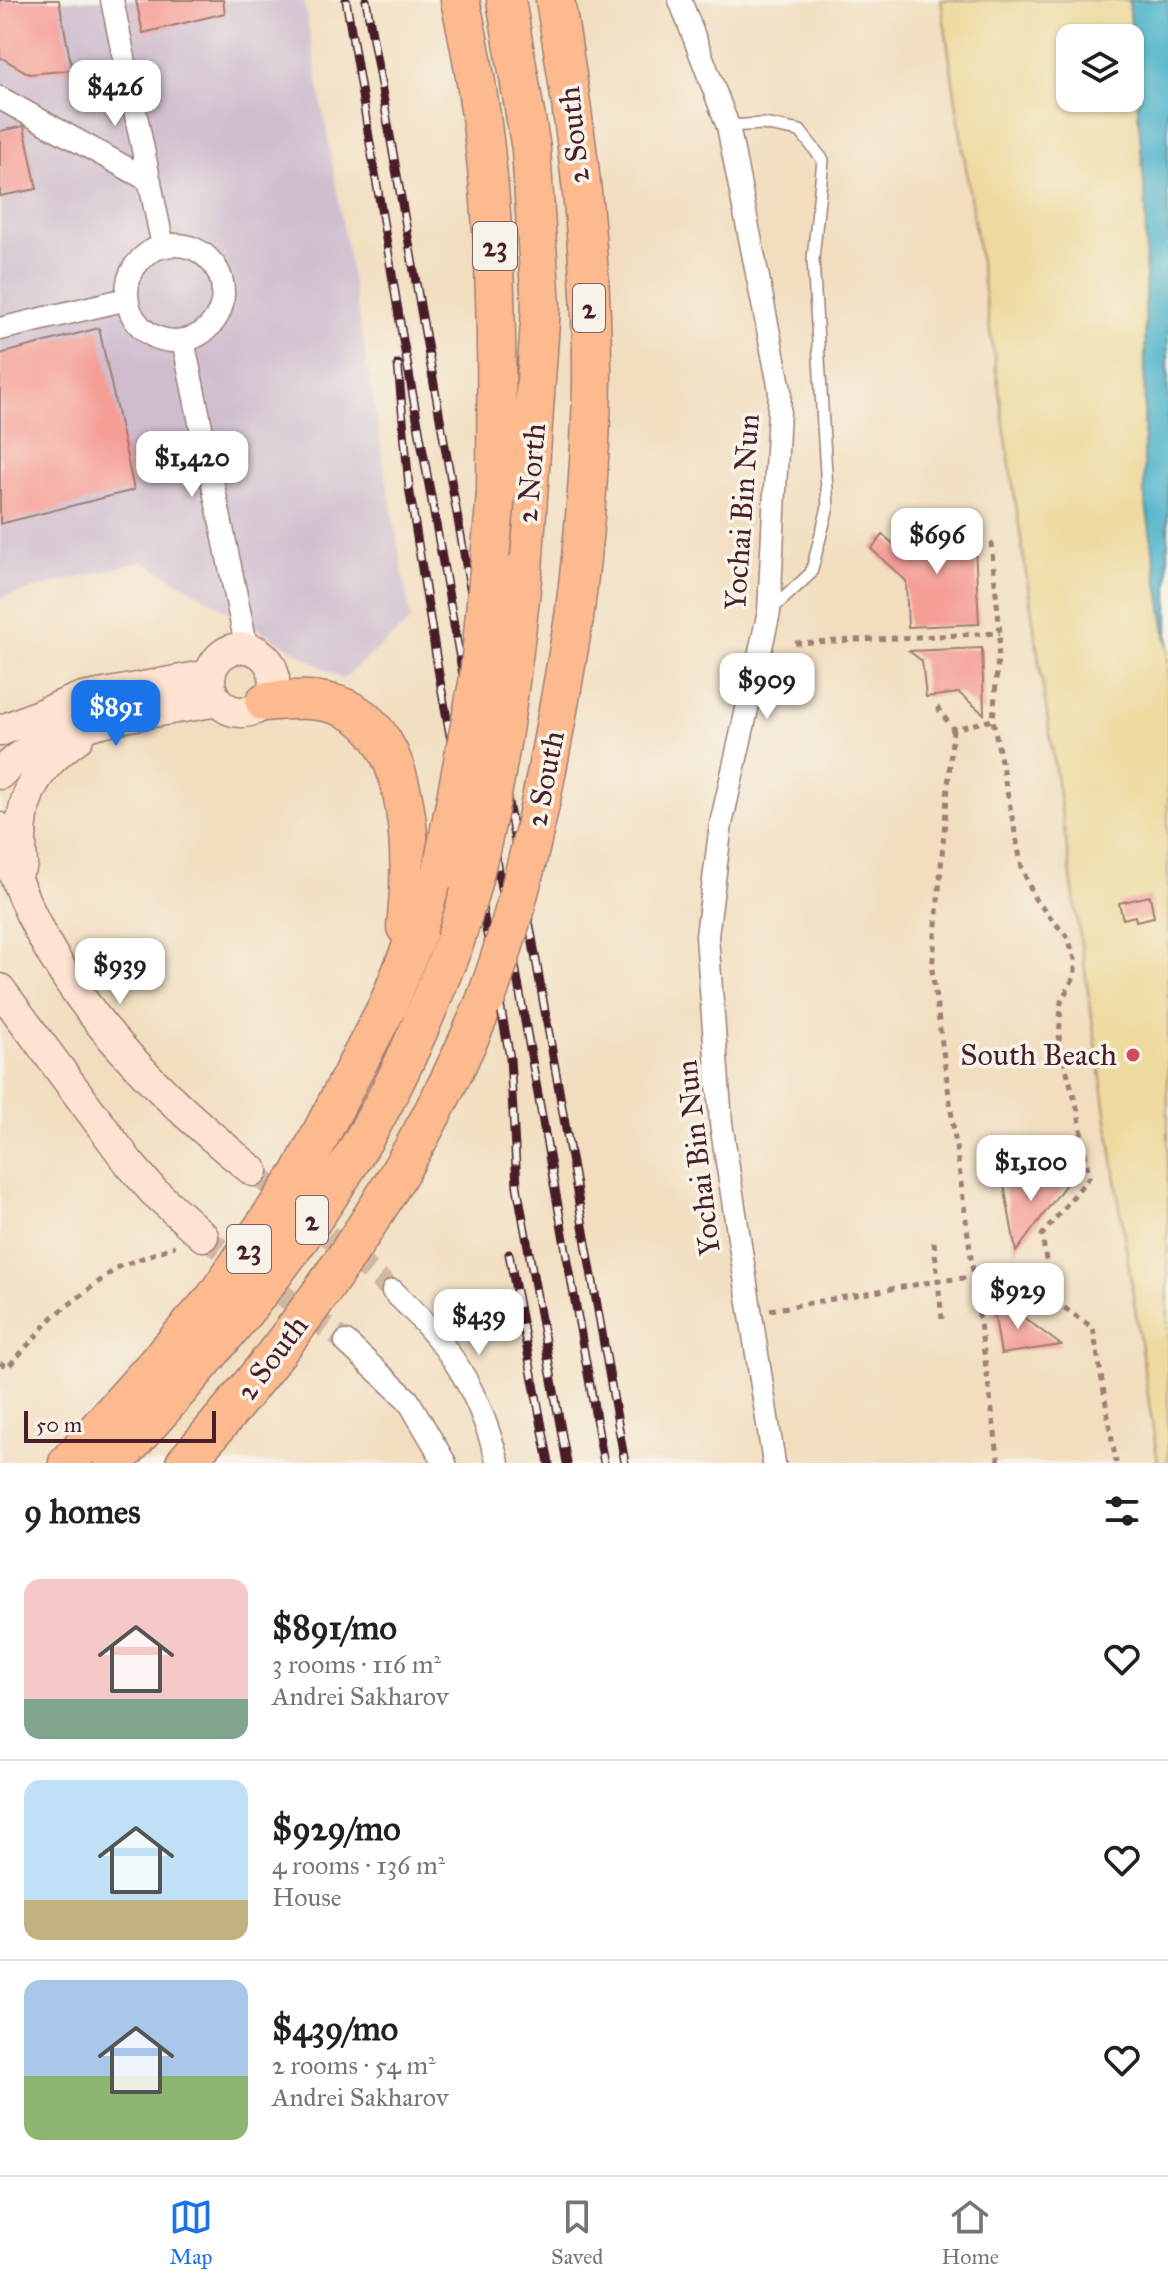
<!DOCTYPE html>
<html lang="en">
<head>
<meta charset="utf-8">
<style>
	body { margin:0; font-family:"IM FELL Great Primer",serif; background:#f6f6f6; color:#202124; height:100vh; display:flex; flex-direction:column; font-size:30px; white-space:nowrap }
	* { box-sizing:border-box; margin:0 }
	p { font-size:26px; color:#757577 }
	.icon { flex:none; width:44px; height:44px; fill:none; stroke:currentColor; stroke-width:2; stroke-linecap:round; stroke-linejoin:round }
	.map { position:relative; height:1463px; overflow:hidden }
	.panel { display:flex; flex-direction:column; background:#fff; flex:1 }
	.panel>* { flex:none }
	.controls { position:absolute; left:1056px; top:24px; display:grid; gap:16px }
	.controls a { display:grid; place-items:center; width:88px; height:88px; border-radius:16px; background:#fff; box-shadow:0 2px 6px #0004; font-size:40px }
	.scale { position:absolute; left:24px; bottom:20px; width:192px; box-sizing:border-box; padding-left:8px; border:4px solid #4a1f2b; border-top:0; font-size:22px; line-height:28px; white-space:nowrap; color:#4a1f2b; -webkit-text-stroke:6px #f7f3e8; paint-order:stroke }
	.price { position:absolute; translate:-50% -68px; padding:0 18px; border-radius:16px; background:#fff; color:#222; font-size:26px; line-height:52px; filter:drop-shadow(0 2px 4px #0008) }
	.price::after { content:''; position:absolute; left:50%; top:48px; width:24px; height:18px; margin-left:-12px; background:inherit; clip-path:polygon(0 0,100% 0,50% 100%) }
	.price.current { background:#1a73e8; color:#fff }
	ul { padding:0; list-style:none }
	li { display:flex; align-items:center; gap:24px; height:200px; padding:0 24px }
	li+li { border-top:2px solid #e0e0e0 }
	li span { display:grid; place-items:center; flex:none; width:224px; height:160px; border-radius:16px; color:#555 }
	li>.icon { margin-inline-start:auto }
	span .icon { width:96px; height:96px; fill:#fffc; stroke-width:1 }
	li b { font-size:34px }
	h2 { display:flex; justify-content:space-between; align-items:center; height:96px; padding:0 24px; font-size:34px }
	.dock { display:flex; justify-content:space-around; align-items:center; height:112px; border-top:2px solid #e0e0e0; background:#fff; font-size:22px; color:#757577 }
	.dock a { display:grid; justify-items:center; gap:4px }
	.dock .current { color:#1a73e8 }
	.map>svg:first-child { display:block }
	.industrial { fill:#cfbdcf }
	.sand { fill:#eeda9e; stroke:#9c7c64; stroke-width:2; fill-rule:evenodd }
	.water { fill:#4cb3ca; stroke:#4b697a; stroke-width:2 }
	.building { fill:#f59e96 }
	.lines { fill:none; stroke-linecap:round; stroke-linejoin:round }
	.street-tunnel { stroke:#d0b8a1; stroke-width:22; stroke-dasharray:22 11; stroke-linecap:butt }
	.lane-casing { stroke:#9e7e75; stroke-width:14 }
	.street-casing { stroke:#9e7e75; stroke-width:25 }
	.secondary-casing { stroke:#9e7e75; stroke-width:33 }
	.highway-casing { stroke:#9e7e75; stroke-width:41 }
	.path { stroke:#9e7e75; stroke-width:5; stroke-dasharray:6 6; stroke-linecap:butt }
	.lane { stroke:#fff; stroke-width:11 }
	.street { stroke:#fff; stroke-width:22 }
	.secondary { stroke:#fee3d2; stroke-width:30 }
	.highway { stroke:#fcba8e; stroke-width:38 }
	.rail-casing { stroke:#4a1f2b; stroke-width:9 }
	.rail { stroke:#f7f3e8; stroke-width:6; stroke-dasharray:18; stroke-linecap:butt }
	.highway-bridge-casing { stroke:#9e7e75; stroke-width:41; stroke-linecap:butt }
	.highway-bridge { stroke:#fcba8e; stroke-width:38 }
	.poi-dot { fill:#d1495b; stroke:#f7f3e8; stroke-width:3 }
	.labels { text-anchor:middle; stroke-width:7; stroke-linejoin:round; paint-order:stroke }
	.shield { fill:#f7f3e8; stroke:#7e5f64; stroke-width:2 }
	.shield-label { font-size:28px; font-weight:bold; fill:#4a1f2b }
	.street-label { font-size:30px; fill:#4a1f2b; stroke:#f7f3e8 }
	.poi-label { font-size:30px; fill:#4a1f2b; stroke:#f7f3e8; text-anchor:end }
</style>
</head>
<body>
<div class="map">
<svg width="1168" height="1463" viewBox="0 0 1168 1463">
	<rect width="100%" height="100%" fill="#f7f3e8"/>
	<filter id="ink" filterUnits="userSpaceOnUse"><feTurbulence type="fractalNoise" baseFrequency=".0125" numOctaves="2"/><feDisplacementMap in="SourceGraphic" scale="16" xChannelSelector="R" yChannelSelector="G"/><feConvolveMatrix kernelMatrix="1 2 1 2 8 2 1 2 1" color-interpolation-filters="sRGB"/></filter>
	<filter id="wash" filterUnits="userSpaceOnUse"><feTurbulence type="fractalNoise" baseFrequency=".006" numOctaves="4" result="noise"/><feDisplacementMap in="SourceGraphic" scale="32" xChannelSelector="R" yChannelSelector="G"/><feGaussianBlur stdDeviation="1.8" result="paint"/><feColorMatrix in="noise" values="0 0 0 0 0 0 0 0 0 0 0 0 0 0 0 0 0 1.4 0 .05"/><feComposite in="paint" operator="in"/></filter>
	<g filter="url(#wash)">
		<rect width="100%" height="100%" fill="#f2debf"/>
		<path class="industrial" d="M0,0H304L411,621L342,679L143,561L0,598Z"/>
		<path class="sand" d="M941,0H1129L1146,206L1144,491L1168,647V1463H1158ZM1070,38H1130V98H1070Z"/>
		<path class="water" d="M1129,0H1168V646L1144,491L1146,206Z"/>
		<g id="blocks">
			<path class="building" d="M0,0H59L72,70L30,74L0,57Z
				M136,0H223L225,13L143,33Z
				M24,126L37,189L0,196V131Z
				M99,328L134,490L0,524V354Z
				M974,526L979,624L908,627L906,581L871,549L883,535L897,547L922,546V529Z
				M982,648L984,714L959,693L926,697L922,661L909,651Z
				M1150,896L1154,917L1136,921L1135,916L1123,919L1119,903Z
				M1074,1173L1016,1252L1004,1185Z
				M991,1293L1061,1345L1001,1354Z"/>
		</g>
	</g>
	<g filter="url(#ink)">
		<use href="#blocks" fill-opacity="0" stroke="#9e7e75" stroke-width="2"/>
		<g class="lines">
			<path class="street-tunnel" d="M253,1171L393,1291
				M203,1236L346,1342"/>
			<defs>
				<path id="lane" d="M728,126L763,124L800,131L823,160L813,259L828,507L811,573L770,611"/>
				<path id="street" d="M112,0L163,246
					M680,0L728,126L780,390L769,612L721,824L707,936L721,1123L774,1463
					M0,98L150,181
					M127 293a48 48 0 1 1 96 0a48 48 0 1 1-96 0Z
					M0,329L127,299
					M183,340L247,649
					M393,1291C450,1345 477,1386 498,1463
					M346,1342L408,1400L445,1463"/>
				<path id="secondary" d="M210 680a32 32 0 1 1 64 0a32 32 0 1 1-64 0Z
					M0,731L77,699L209,675
					M0,774C52,719 146,715 217,701
					M0,828C36,974 140,1080 253,1171
					M22,864C17,804 29,772 78,738
					M0,989L129,1163L153,1191L203,1236"/>
				<path id="highway" d="M460,0C499,170 497,321 496,494
					M506,0L531,149L541,307L523,570
					M555,0C576,125 593,254 592,381C591,460 584,540 574,618
					M265,702C291,699 320,697 345,708C415,738 413,865 406,927
					M68,1463L215,1298L300,1174L388,1005L442,871
					M114,1463C210,1356 305,1246 375,1119C407,1062 431,1002 455,941
					M185,1463C307,1325 416,1170 486,999"/>
			</defs>
			<use href="#lane" class="lane-casing"/>
			<use href="#street" class="street-casing"/>
			<use href="#secondary" class="secondary-casing"/>
			<use href="#highway" class="highway-casing"/>
			<path class="path" d="M991,542L1000,633L993,720L1022,868L1035,899L1068,938L1075,959V975L1061,1002L1059,1043L1078,1111L1089,1177L1042,1235L1052,1299L1093,1328L1116,1463
				M795,643L1000,633
				M937,707L953,729L993,720
				M953,729L932,970L999,1463
				M934,1242L942,1319
				M770,1310L937,1281L1046,1269
				M0,1363L8,1367L54,1316L118,1267L175,1246"/>
			<use href="#lane" class="lane"/>
			<use href="#street" class="street"/>
			<use href="#secondary" class="secondary"/>
			<use href="#highway" class="highway"/>
			<defs>
				<path id="rail" d="M346,0L403,340L604,1463
					M366,0L625,1463
					M398,364L409,487L440,681L510,1058L517,1186L567,1463
					M509,1254L549,1463"/>
			</defs>
			<use href="#rail" class="rail-casing"/>
			<use href="#rail" class="rail"/>
			<defs>
				<path id="highway-bridge" d="M442,871L479,678L496,494
					M455,941C494,820 510,696 523,570
					M486,999C531,875 552,748 574,618"/>
			</defs>
			<use href="#highway-bridge" class="highway-bridge-casing"/>
			<use href="#highway-bridge" class="highway-bridge"/>
		</g>
	</g>
	<circle class="poi-dot" cx="1133" cy="1055" r="8"/>
	<g class="labels">
		<g class="shield">
			<rect x="473" y="222" width="44" height="48" rx="6"/>
			<rect x="573" y="284" width="32" height="48" rx="6"/>
			<rect x="296" y="1196" width="32" height="48" rx="6"/>
			<rect x="227" y="1225" width="44" height="48" rx="6"/>
		</g>
		<g class="shield-label">
			<text x="495" y="256">23</text>
			<text x="589" y="318">2</text>
			<text x="312" y="1230">2</text>
			<text x="249" y="1259">23</text>
		</g>
		<g class="street-label">
			<text transform="translate(574 135) rotate(-96)" y="10">2 South</text>
			<text transform="translate(531 473) rotate(-85)" y="10">2 North</text>
			<text transform="translate(742 512) rotate(-86)" y="10">Yochai Bin Nun</text>
			<text transform="translate(545 779) rotate(-79)" y="10">2 South</text>
			<text transform="translate(698 1158) rotate(-97)" y="10">Yochai Bin Nun</text>
			<text transform="translate(272 1358) rotate(-53)" y="10">2 South</text>
		</g>
		<g class="poi-label">
			<text x="1117" y="1065">South Beach</text>
		</g>
	</g>
</svg>
<div class="controls">
<a><svg class="icon" aria-label="layers" viewBox="0 0 24 24"><path d="M12 4l9 5-9 5-9-5zM3 14l9 5 9-5"/></svg></a>
</div>
<div class="scale">50 m</div>
<b class="price" style="left:115px;top:128px">$426</b>
<b class="price" style="left:192px;top:499px">$1,420</b>
<b class="price" style="left:937px;top:576px">$696</b>
<b class="price" style="left:767px;top:721px">$909</b>
<b class="price current" style="left:116px;top:748px">$891</b>
<b class="price" style="left:120px;top:1006px">$939</b>
<b class="price" style="left:1031px;top:1203px">$1,100</b>
<b class="price" style="left:1018px;top:1331px">$929</b>
<b class="price" style="left:479px;top:1357px">$439</b>
</div>
<section class="panel">
<h2>9 homes<svg class="icon" aria-label="filters" viewBox="0 0 24 24"><path d="M4 7h16M4 17h16"/><circle cx="9" cy="7" r="2"/><circle cx="15" cy="17" r="2"/></svg></h2>
<ul>
<li><span style="background:linear-gradient(#f6c9c9 75%,#7fa58c 0)"><svg class="icon" aria-label="home" viewBox="0 0 24 24"><path d="M3 11l9-7 9 7M6 9v11h12V9"/></svg></span><div><b>$891/mo</b><p>3 rooms · 116 m²</p><p>Andrei Sakharov</p></div><svg class="icon" aria-label="heart" viewBox="0 0 24 24"><path d="M12 20l-8-8c-3-5 5-10 8-4 3-6 11-1 8 4z"/></svg></li>
<li><span style="background:linear-gradient(#bfe0f5 75%,#c2b280 0)"><svg class="icon" aria-label="home" viewBox="0 0 24 24"><path d="M3 11l9-7 9 7M6 9v11h12V9"/></svg></span><div><b>$929/mo</b><p>4 rooms · 136 m²</p><p>House</p></div><svg class="icon" aria-label="heart" viewBox="0 0 24 24"><path d="M12 20l-8-8c-3-5 5-10 8-4 3-6 11-1 8 4z"/></svg></li>
<li><span style="background:linear-gradient(#a9c7e8 60%,#8fb573 0)"><svg class="icon" aria-label="home" viewBox="0 0 24 24"><path d="M3 11l9-7 9 7M6 9v11h12V9"/></svg></span><div><b>$439/mo</b><p>2 rooms · 54 m²</p><p>Andrei Sakharov</p></div><svg class="icon" aria-label="heart" viewBox="0 0 24 24"><path d="M12 20l-8-8c-3-5 5-10 8-4 3-6 11-1 8 4z"/></svg></li>
</ul>
</section>
<nav class="dock">
<a class="current"><svg class="icon" aria-label="map" viewBox="0 0 24 24"><path d="M3 6l6-2 6 2 6-2v14l-6 2-6-2-6 2zM9 4v14M15 6v14"/></svg>Map</a>
<a><svg class="icon" aria-label="saved" viewBox="0 0 24 24"><path d="M7 4h10v16l-5-4-5 4z"/></svg>Saved</a>
<a><svg class="icon" aria-label="home" viewBox="0 0 24 24"><path d="M3 11l9-7 9 7M6 9v11h12V9"/></svg>Home</a>
</nav>
</body>
</html>
